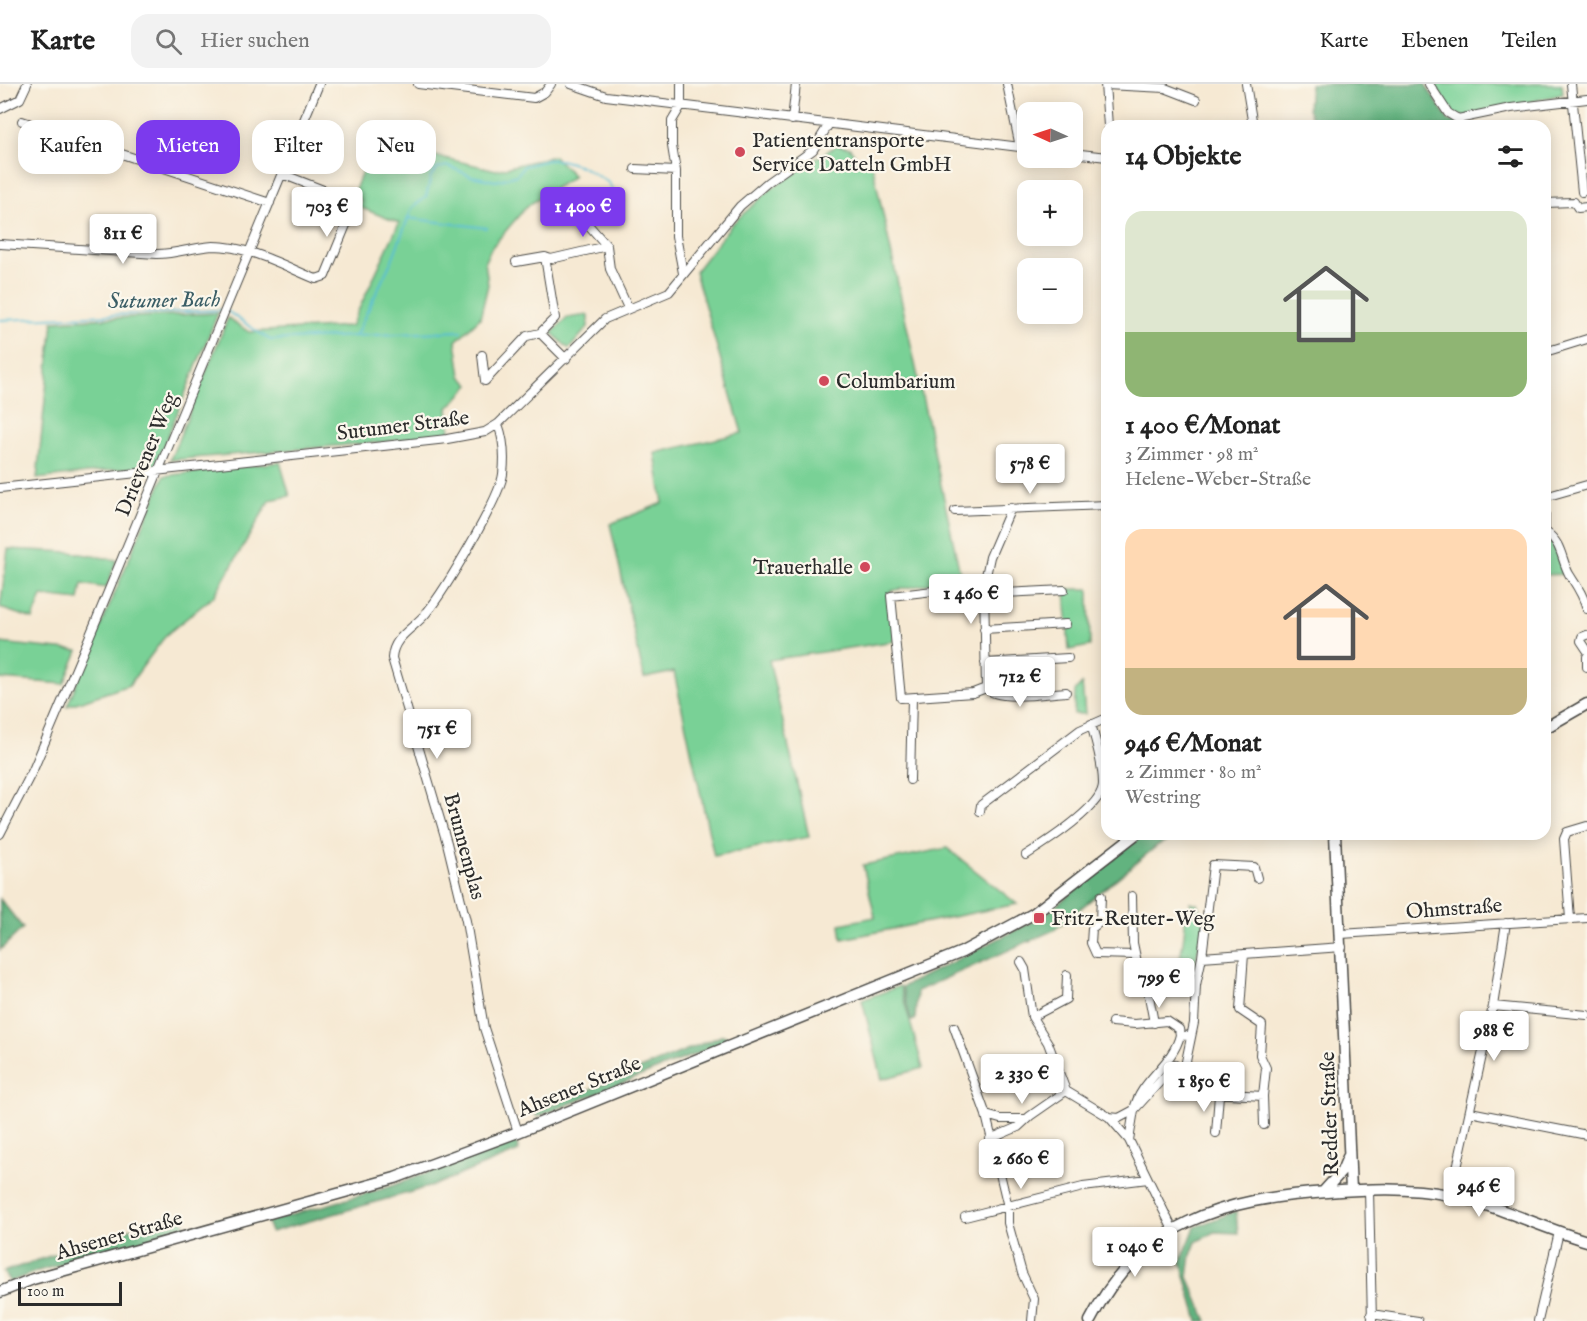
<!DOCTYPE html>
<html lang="de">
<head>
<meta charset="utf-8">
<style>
	body { margin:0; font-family:"IM FELL English",serif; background:#f2f2f2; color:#222; height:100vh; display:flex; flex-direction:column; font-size:22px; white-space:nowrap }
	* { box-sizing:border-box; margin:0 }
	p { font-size:20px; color:#767676 }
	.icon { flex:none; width:33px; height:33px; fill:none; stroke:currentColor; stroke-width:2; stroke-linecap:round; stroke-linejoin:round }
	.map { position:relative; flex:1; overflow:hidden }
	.drawer { position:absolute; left:1101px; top:36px; width:450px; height:720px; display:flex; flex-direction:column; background:#fff; border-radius:18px; box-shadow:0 3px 15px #0003 }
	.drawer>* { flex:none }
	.banner { position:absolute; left:18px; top:36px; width:570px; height:54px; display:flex; gap:12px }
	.needle { width:39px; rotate:273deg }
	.tools { position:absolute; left:1017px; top:18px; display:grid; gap:12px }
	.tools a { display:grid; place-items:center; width:66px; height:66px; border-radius:12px; background:#fff; box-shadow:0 3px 15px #0003; font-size:30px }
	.scale { position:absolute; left:18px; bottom:15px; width:104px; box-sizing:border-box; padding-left:6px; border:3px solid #2b2b2b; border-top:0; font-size:16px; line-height:21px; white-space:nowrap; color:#2b2b2b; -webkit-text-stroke:4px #fbf7ec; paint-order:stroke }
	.price { position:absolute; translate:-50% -51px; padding:0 14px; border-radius:6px; background:#fff; color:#222; font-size:20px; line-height:39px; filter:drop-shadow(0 2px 3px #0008) }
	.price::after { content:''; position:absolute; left:50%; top:36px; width:18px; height:14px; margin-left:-9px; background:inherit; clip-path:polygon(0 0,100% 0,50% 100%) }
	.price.active { background:#7c3aed; color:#fff }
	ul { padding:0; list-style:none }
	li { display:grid; align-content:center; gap:12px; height:318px; padding:0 24px }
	li span { display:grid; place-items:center; height:186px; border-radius:18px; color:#555 }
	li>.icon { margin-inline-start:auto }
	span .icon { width:108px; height:108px; fill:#fffc; stroke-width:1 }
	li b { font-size:26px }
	h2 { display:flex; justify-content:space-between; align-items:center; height:72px; padding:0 24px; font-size:26px }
	.pill { padding:0 21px; border-radius:18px; background:#fff; box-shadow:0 3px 15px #0003; font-size:21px; line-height:54px }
	.pill.active { background:#7c3aed; color:#fff }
	header { display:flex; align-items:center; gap:36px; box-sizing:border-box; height:84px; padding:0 30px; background:#fff; border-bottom:2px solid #e0e0e0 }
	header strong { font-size:28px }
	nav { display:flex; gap:33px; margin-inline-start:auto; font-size:21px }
	.search { width:420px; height:54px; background:#f2f2f2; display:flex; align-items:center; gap:15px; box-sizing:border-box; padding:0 21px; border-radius:18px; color:#767676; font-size:22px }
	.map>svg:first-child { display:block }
	.green { fill:#79d196; stroke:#527e60; stroke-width:1.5 }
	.forest { fill:#62b37f; stroke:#466f55; stroke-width:1.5 }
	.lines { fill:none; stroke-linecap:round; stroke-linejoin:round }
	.stream { stroke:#58bed5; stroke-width:2 }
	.street-casing { stroke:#494844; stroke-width:10 }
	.secondary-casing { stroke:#494844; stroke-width:13 }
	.street { stroke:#fff; stroke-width:8 }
	.secondary { stroke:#fff; stroke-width:10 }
	.poi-dot { fill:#d1495b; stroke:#fbf7ec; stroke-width:2 }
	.labels { text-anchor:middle; stroke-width:4.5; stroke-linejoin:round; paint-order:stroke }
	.poi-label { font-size:21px; fill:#2b2b2b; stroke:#fbf7ec; text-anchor:start }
	.street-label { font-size:21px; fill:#2b2b2b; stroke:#fbf7ec }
	.water-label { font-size:22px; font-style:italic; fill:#3b5e66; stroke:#fbf7ec }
</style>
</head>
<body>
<header>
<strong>Karte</strong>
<div class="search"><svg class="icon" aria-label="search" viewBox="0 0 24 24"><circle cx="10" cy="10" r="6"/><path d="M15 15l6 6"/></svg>Hier suchen</div>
<nav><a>Karte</a><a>Ebenen</a><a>Teilen</a></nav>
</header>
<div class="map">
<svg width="1587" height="1237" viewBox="0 0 1587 1237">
	<rect width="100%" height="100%" fill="#fbf7ec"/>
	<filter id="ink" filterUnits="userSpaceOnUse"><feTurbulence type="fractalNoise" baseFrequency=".0167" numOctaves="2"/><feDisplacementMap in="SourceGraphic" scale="12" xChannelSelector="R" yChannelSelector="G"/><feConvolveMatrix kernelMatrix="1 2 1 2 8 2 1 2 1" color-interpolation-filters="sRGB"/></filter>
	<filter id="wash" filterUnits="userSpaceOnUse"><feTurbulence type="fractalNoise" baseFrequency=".008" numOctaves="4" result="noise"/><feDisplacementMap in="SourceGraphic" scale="24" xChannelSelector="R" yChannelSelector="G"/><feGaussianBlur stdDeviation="1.35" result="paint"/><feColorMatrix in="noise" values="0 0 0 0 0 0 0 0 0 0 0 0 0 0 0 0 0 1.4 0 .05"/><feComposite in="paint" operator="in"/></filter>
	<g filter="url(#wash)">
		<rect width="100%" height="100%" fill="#f6e9d3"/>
		<path class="green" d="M1434,0H1562L1563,10L1467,33L1454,31Z
			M374,58L496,86L554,72L574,92L527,122L492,163L485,177L488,201L480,234L456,257L461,292L470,301L448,324L450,349L384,358L170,376L228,234L249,248L351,242L399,139L359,123L361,116L353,111Z
			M837,61L850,64L857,75L872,79L961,494L890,507L895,557L769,576L809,753L714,772L674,588L644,594L610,440L663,419L655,369L742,349L695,188L732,140L771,105Z
			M218,229L156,381L37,395L53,237Z
			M588,231V243L569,265L552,249L567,234Z
			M280,378L290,412L270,416L214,512L166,551L129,601L67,622L164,392Z
			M1545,457L1555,461L1566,490L1545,491Z
			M8,465L70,468L117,476L106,504L82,500L79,516L42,512L33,535L0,524Z
			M1065,505H1089L1090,562L1069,566Z
			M0,559L78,567L64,600L0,595Z
			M1082,600L1085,630H1074L1075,607Z
			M947,764L1017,820L842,855L840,840L875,833L863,781Z
			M1190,818L1198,820C1211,844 1201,849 1197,871C1195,880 1197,887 1193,895L1177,894C1179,872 1186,854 1185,832L1192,826Z
			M900,902L923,984L882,995L862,916Z"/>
		<path class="forest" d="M1310,0H1425L1449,37L1456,38L1457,42H1315L1308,24Z
			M1144,750H1181L1158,761L1054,846L917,907L915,936L911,937L902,903L1042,833Z
			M0,815L23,844L0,866Z
			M723,951L727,953L724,959L537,1033L534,1028Z
			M516,1056L519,1067L432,1102L271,1148L267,1138L389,1103Z
			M1236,1127L1238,1149L1214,1148L1196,1158L1191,1171L1188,1193L1207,1237H1198L1181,1178L1195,1143Z
			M168,1132C180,1132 184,1134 187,1145L38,1187L10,1198L3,1188Z"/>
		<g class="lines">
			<path class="stream" d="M407,134L487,144
				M227,227L270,256L461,247
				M0,236L222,226
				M356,251L392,176L412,124L426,113L431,92L438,84L448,82L471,92L496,97L517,91L524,82L548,76H561L581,82L609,99L621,123"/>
		</g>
	</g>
	<g filter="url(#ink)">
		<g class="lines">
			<defs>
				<path id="street" d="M418,0L534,14L545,8L551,0
					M571,0L606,12L1028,64
					M681,0V22L672,37V62L676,87V152L683,189
					M1007,0L1020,63
					M1105,0L1108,42
					M1246,0L1253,42
					M1429,0L1448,29L1458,35L1511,24L1587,15
					M1571,0L1582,108
					M1106,1L1165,4L1196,16
					M0,25L20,15L27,0
					M792,36L796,0
					M22,37L270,119
					M1072,69L1107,73
					M635,85L676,87
					M1574,118L1578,124L1587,123
					M1545,119L1574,118
					M578,129L607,162
					M0,160L157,170C177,170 194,163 213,162C249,162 284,182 316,195L325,192L353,124L349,116L282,90
					M516,178L545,173
					M540,249L566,275
					M1545,268L1587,255
					M482,271L485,297L527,252L540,249L555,234L545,173L551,175L607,162L610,185L628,224
					M498,340C504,356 505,373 503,390C500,414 444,508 427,528C415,544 393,552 392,574L447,759L466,837L484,944L518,1048
					M0,404L447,355L485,348L498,340L605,235L669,208L740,122L768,98L813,66L829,40
					M1545,408V449
					M1545,413L1587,401
					M955,427L1107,421
					M1546,448C1562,459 1561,475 1569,490C1576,501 1583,510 1587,525
					M984,501L891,512L901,614L973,609L986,604L984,501L990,473L1011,424
					M983,510L1064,506
					M984,545L1066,540
					M1587,551L1582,553L1581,557L1587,566
					M1587,573V583
					M985,579L1068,574
					M986,604C998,618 1048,609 1066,608
					M910,696L912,614
					M980,727L981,721L1080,646L1107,634
					M0,750L33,686L88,556L319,0
					M1026,771C1045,759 1104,722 1103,699C1103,680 1096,658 1091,640
					M1101,812L1100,838L1092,844L1091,859L1096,870L1135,871
					M1132,812L1133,859L1138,883L1146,896L1154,939
					M1570,835L1564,755L1567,748L1587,742
					M1341,850L1587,834
					M1244,870L1240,926L1262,941L1260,971L1266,984L1263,1012L1264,1041
					M1202,873L1213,781L1254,783L1257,794
					M1021,878L1025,885L1032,933L1048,959L1066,1007L1109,1033L1129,1056
					M1493,922L1587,931
					M1032,933L1066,915L1067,891
					M1112,938L1135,940L1167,937L1179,945L1180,951
					M954,943L986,1031L1008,1123V1139L1022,1189L1034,1215L1032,1237
					M1180,984L1212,1009L1263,1012
					M1184,987L1194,939L1196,901L1202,873L1342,863
					M1470,1028L1587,1051
					M986,1031L1000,1035H1026
					M1109,1033L1119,1034L1134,1026C1140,996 1173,981 1180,951L1191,952
					M1216,1049L1219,1011
					M990,1055L1018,1043L1030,1032L1066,1007
					M1369,1106L1372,1237
					M1451,1111L1493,922L1506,839
					M965,1133L1083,1103L1148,1095
					M1172,1144L1129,1056L1134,1026L1175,981
					M1371,1230L1418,1237
					M1538,1237L1559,1148"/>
				<path id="secondary" d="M1545,644L1587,620
					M1335,750L1351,1106
					M1323,1108L1342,1087L1348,1073
					M0,1208L33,1195L395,1094L518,1048L962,868L1033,830L1136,750
					M1090,1237C1140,1138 1223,1115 1327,1108C1367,1105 1409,1103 1449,1111C1497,1121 1540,1143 1587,1157"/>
			</defs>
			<use href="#street" class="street-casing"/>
			<use href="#secondary" class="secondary-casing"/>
			<use href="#street" class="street"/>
			<use href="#secondary" class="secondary"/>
		</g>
	</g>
	<g class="poi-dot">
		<circle cx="740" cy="68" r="6"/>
		<circle cx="824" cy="297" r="6"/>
		<circle cx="865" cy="483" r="6"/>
		<rect x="1033" y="828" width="12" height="12" rx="3"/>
	</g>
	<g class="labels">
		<g class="poi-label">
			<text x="752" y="63">Patiententransporte<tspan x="752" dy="24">Service Datteln GmbH</tspan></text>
			<text x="836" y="304">Columbarium</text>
			<text x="853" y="490" text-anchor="end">Trauerhalle</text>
			<text x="1051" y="841">Fritz-Reuter-Weg</text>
		</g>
		<g class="street-label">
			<text transform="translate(403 341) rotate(-7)" y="7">Sutumer Straße</text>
			<text transform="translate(146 370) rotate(-68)" y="7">Drievener Weg</text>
			<text transform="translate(465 762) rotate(75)" y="7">Brunnenplas</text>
			<text transform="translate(1454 824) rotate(-4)" y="7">Ohmstraße</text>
			<text transform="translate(579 1002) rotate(-22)" y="7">Ahsener Straße</text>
			<text transform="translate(1329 1030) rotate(-92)" y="7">Redder Straße</text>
			<text transform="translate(119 1151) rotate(-16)" y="7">Ahsener Straße</text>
		</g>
		<g class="water-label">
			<text transform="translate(164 215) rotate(-1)" y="8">Sutumer Bach</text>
		</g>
	</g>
</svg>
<div class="tools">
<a><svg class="needle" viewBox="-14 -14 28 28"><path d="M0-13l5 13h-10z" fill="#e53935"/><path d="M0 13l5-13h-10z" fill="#767676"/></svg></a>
<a>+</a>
<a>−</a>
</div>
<div class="scale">100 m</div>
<b class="price" style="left:327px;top:154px">703 €</b>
<b class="price active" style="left:583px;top:154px">1 400 €</b>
<b class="price" style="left:123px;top:181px">811 €</b>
<b class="price" style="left:1030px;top:411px">578 €</b>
<b class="price" style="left:971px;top:541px">1 460 €</b>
<b class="price" style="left:1020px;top:624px">712 €</b>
<b class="price" style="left:437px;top:676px">751 €</b>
<b class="price" style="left:1159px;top:925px">799 €</b>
<b class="price" style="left:1494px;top:978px">988 €</b>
<b class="price" style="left:1022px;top:1021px">2 330 €</b>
<b class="price" style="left:1204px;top:1029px">1 850 €</b>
<b class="price" style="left:1021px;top:1106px">2 660 €</b>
<b class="price" style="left:1479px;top:1134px">946 €</b>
<b class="price" style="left:1135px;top:1194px">1 040 €</b>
<div class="banner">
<a class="pill">Kaufen</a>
<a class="pill active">Mieten</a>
<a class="pill">Filter</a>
<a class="pill">Neu</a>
</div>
<section class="drawer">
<h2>14 Objekte<svg class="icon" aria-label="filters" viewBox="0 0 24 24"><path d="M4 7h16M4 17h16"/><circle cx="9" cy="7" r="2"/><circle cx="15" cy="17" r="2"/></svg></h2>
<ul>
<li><span style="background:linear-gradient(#dfe7d0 65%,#8fb573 0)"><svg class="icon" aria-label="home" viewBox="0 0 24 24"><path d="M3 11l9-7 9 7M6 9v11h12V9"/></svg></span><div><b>1 400 €/Monat</b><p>3 Zimmer · 98 m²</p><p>Helene-Weber-Straße</p></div></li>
<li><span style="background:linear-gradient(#ffd9b3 75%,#c2b280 0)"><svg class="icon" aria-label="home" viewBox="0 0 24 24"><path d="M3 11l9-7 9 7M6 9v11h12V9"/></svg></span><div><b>946 €/Monat</b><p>2 Zimmer · 80 m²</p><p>Westring</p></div></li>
</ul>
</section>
</div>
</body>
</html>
